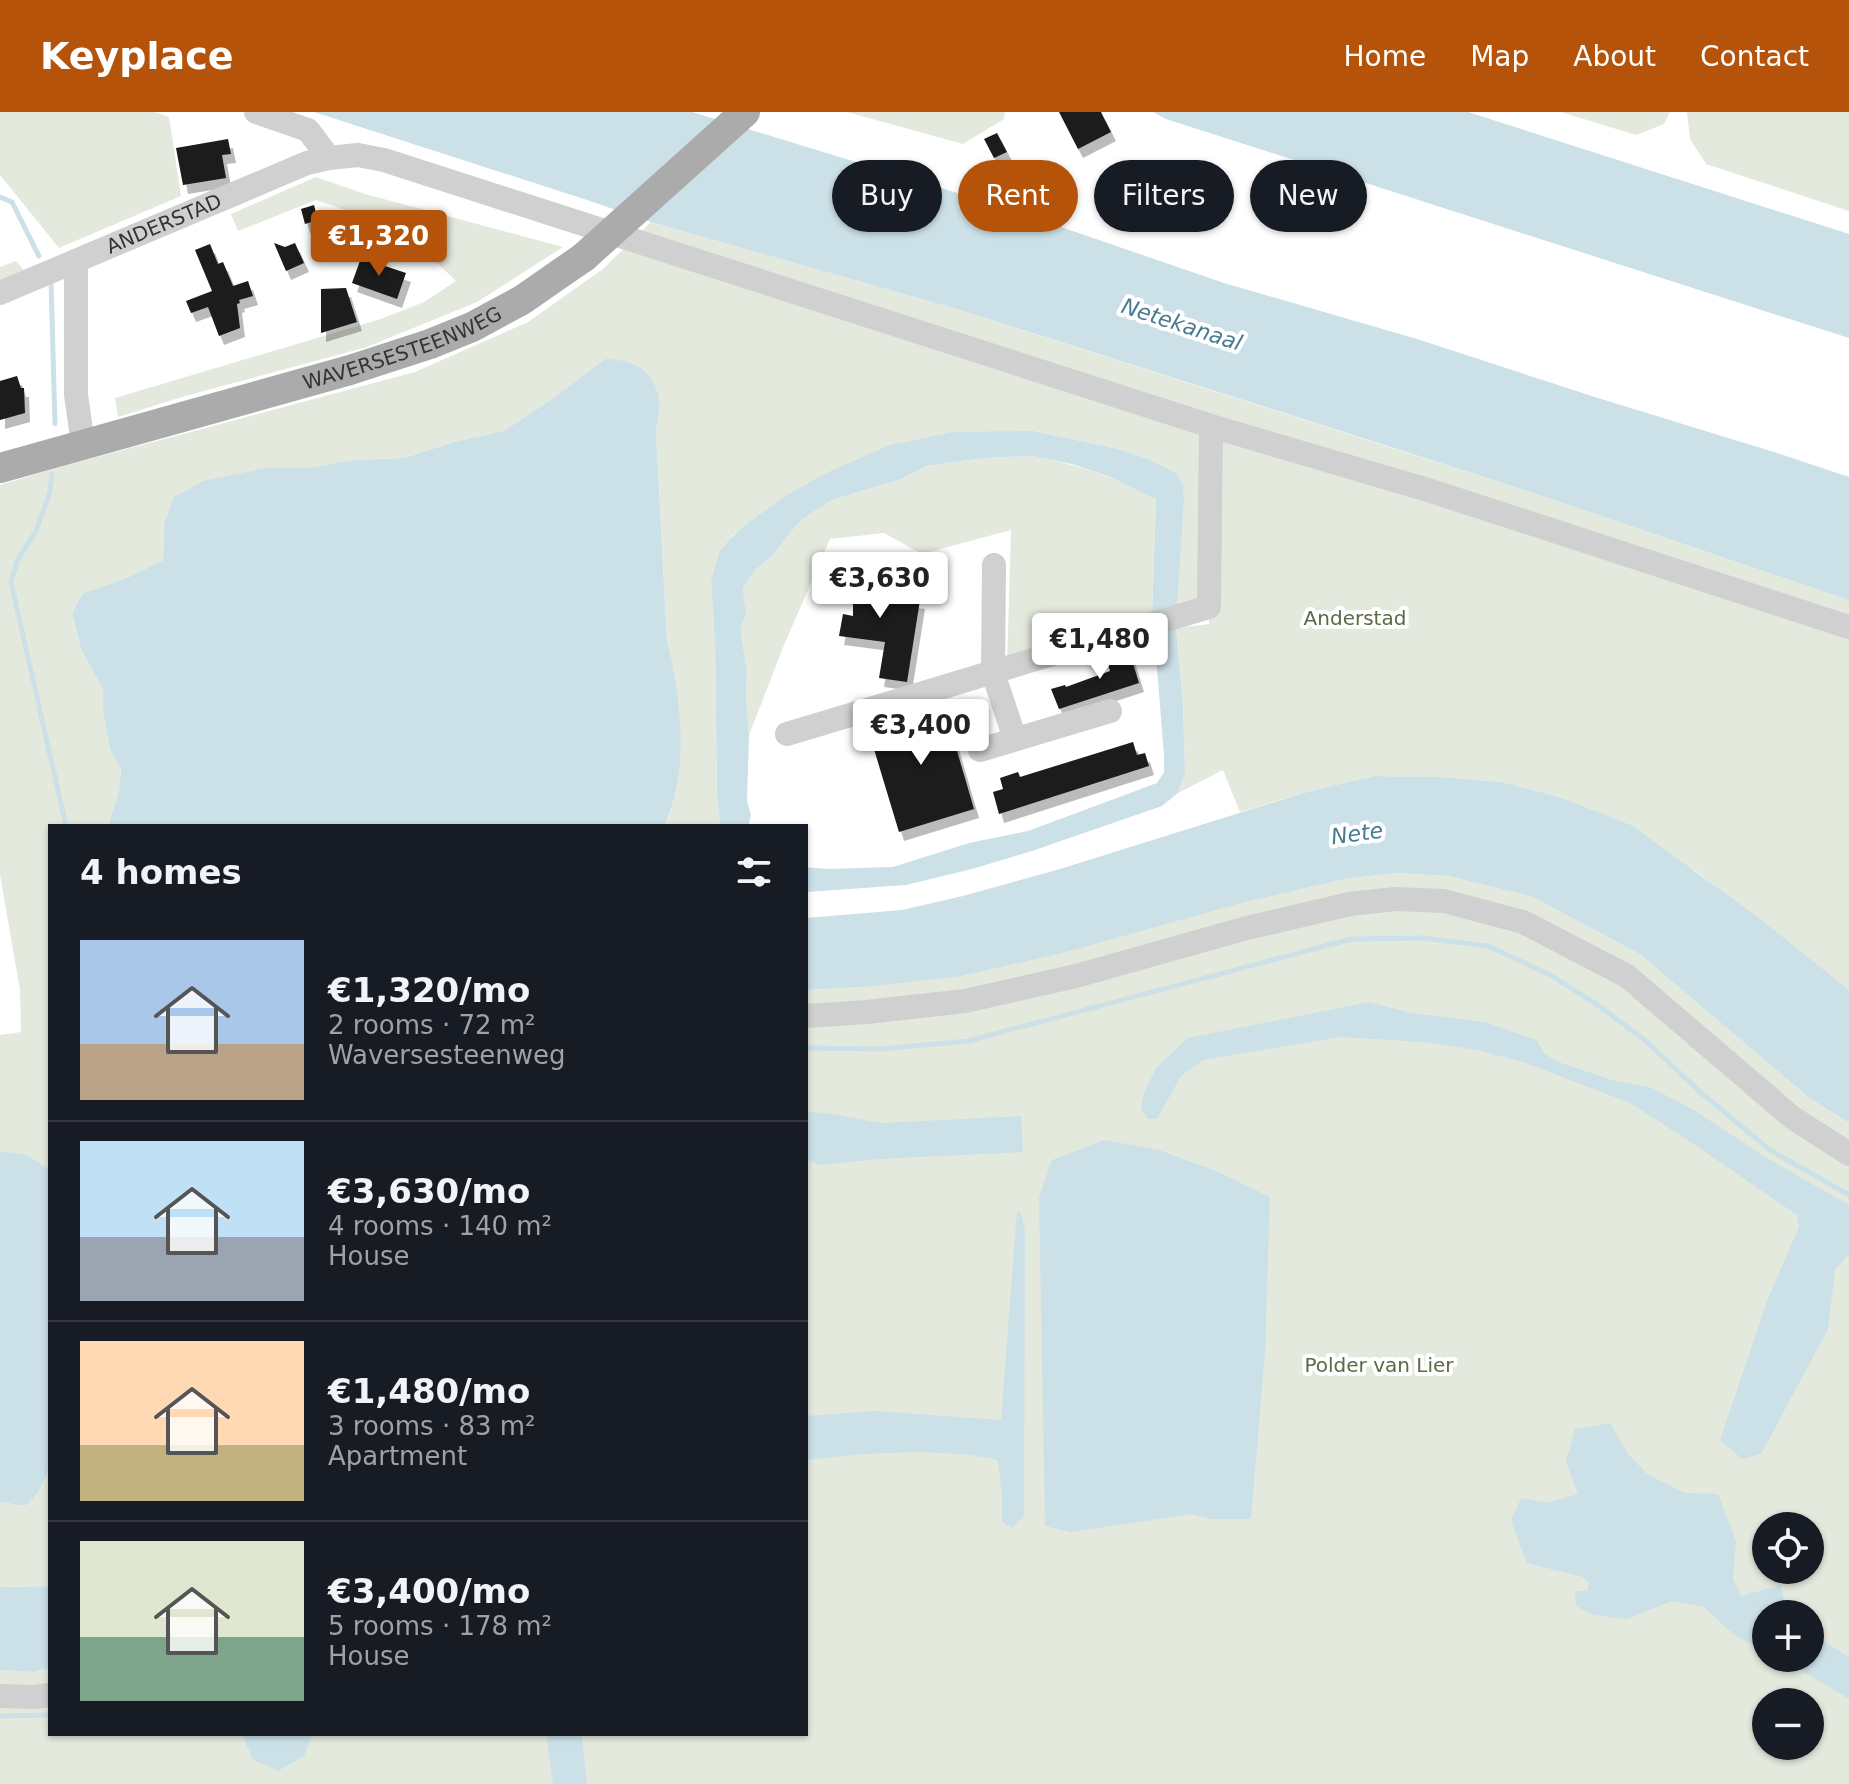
<!DOCTYPE html>
<html lang="en">
<head>
<meta charset="utf-8">
<style>
	body { margin:0; font-family:"DejaVu Sans",sans-serif; background:#20242c; color:#f1f3f6; height:100vh; display:flex; flex-direction:column; font-size:30px; white-space:nowrap }
	* { box-sizing:border-box; margin:0 }
	p { font-size:26px; color:#9ea1a6 }
	.icon { flex:none; width:44px; height:44px; fill:none; stroke:currentColor; stroke-width:2; stroke-linecap:round; stroke-linejoin:round }
	.map { position:relative; flex:1; overflow:hidden }
	.side { position:absolute; left:48px; top:712px; width:760px; height:912px; display:flex; flex-direction:column; background:#171b24; border-radius:0px; box-shadow:0 2px 6px #0004 }
	.side>* { flex:none }
	.hud { position:absolute; left:832px; top:48px; width:760px; height:72px; display:flex; gap:16px }
	.fabs { position:absolute; left:1752px; top:1400px; display:grid; gap:16px }
	.fabs a { display:grid; place-items:center; width:72px; height:72px; border-radius:50%; background:#171b24; box-shadow:0 2px 6px #0004; font-size:40px }
	.price { position:absolute; translate:-50% -68px; padding:0 18px; border-radius:8px; background:#fff; color:#222; font-size:26px; line-height:52px; filter:drop-shadow(0 2px 4px #0008) }
	.price::after { content:''; position:absolute; left:50%; top:48px; width:24px; height:18px; margin-left:-12px; background:inherit; clip-path:polygon(0 0,100% 0,50% 100%) }
	.price.current { background:#b45309; color:#fff }
	ul { padding:0; list-style:none }
	li { display:flex; align-items:center; gap:24px; height:200px; padding:0 32px }
	li+li { border-top:2px solid #363941 }
	li span { display:grid; place-items:center; flex:none; width:224px; height:160px; border-radius:0px; color:#555 }
	li>.icon { margin-inline-start:auto }
	span .icon { width:96px; height:96px; fill:#fffc; stroke-width:1 }
	li b { font-size:34px }
	h2 { display:flex; justify-content:space-between; align-items:center; height:96px; padding:0 32px; font-size:34px }
	.chip { padding:0 28px; border-radius:36px; background:#171b24; box-shadow:0 2px 6px #0004; font-size:28px; line-height:72px }
	.chip.current { background:#b45309; color:#fff }
	header { display:flex; align-items:center; gap:48px; box-sizing:border-box; height:112px; padding:0 40px; background:#b45309; color:#fff }
	header strong { font-size:38px }
	nav { display:flex; gap:44px; margin-inline-start:auto; font-size:28px }
	.map>svg:first-child { display:block }
	.green { fill:#e4e9dd; fill-rule:evenodd }
	.water { fill:#cbe0e7 }
	.lines { fill:none; stroke-linecap:round; stroke-linejoin:round }
	.stream { stroke:#cbe0e7; stroke-width:5 }
	.building { fill:#1a1a1a; filter:url(#shadow) }
	.minor { stroke:#d0d0d0; stroke-width:24 }
	.major { stroke:#ababab; stroke-width:30 }
	.major-bridge { stroke:#ababab; stroke-width:30 }
	.labels { text-anchor:middle; stroke-width:8; stroke-linejoin:round; paint-order:stroke }
	.street-label { font-size:20px; fill:#333; stroke:#fff }
	.park-label { font-size:20px; fill:#5b6b43; stroke:#fff }
	.water-label { font-size:22px; font-style:italic; fill:#477b8f; stroke:#fff }
</style>
</head>
<body>
<header>
<strong>Keyplace</strong>
<nav><a>Home</a><a>Map</a><a>About</a><a>Contact</a></nav>
</header>
<div class="map">
<svg width="1849" height="1672" viewBox="0 0 1849 1672">
	<defs>
		<filter id="shadow"><feDropShadow dx="5" dy="9" stdDeviation="0" flood-color="#0004"/></filter>
	</defs>
	<rect width="100%" height="100%" fill="#fff"/>
	<path class="green" d="M0,0H155L169,5L181,84L59,136L0,63Z
		M847,0H1005L1004,7L963,32Z
		M1561,0H1670L1664,12L1636,23Z
		M1687,0H1849V99L1706,52L1690,27Z
		M316,65L365,82L563,135L477,190L367,235L182,285L118,305L115,286L381,207L424,190L456,169L437,151L407,145L362,125L361,103L316,88L238,119L231,102Z
		M651,110L960,198L1539,383L1849,488V878L1696,759L1561,686L1502,670L1442,665L1374,664L1310,679L1240,700L1223,658L1178,681L1185,659L1183,590L1176,516L1209,512V485L1177,500L1184,389L1183,372L1175,360L1146,346L1118,337L1034,319L779,388L732,424L711,468L715,532L717,684L720,714H664C683,677 679,644 677,604C675,578 673,554 667,529L656,320L659,289L605,247L555,285L504,319L454,330L404,346L354,348L308,356H265L164,412L163,448L129,465L81,483L72,501L81,537L103,578V600L110,637L121,657L119,678L108,714H50V1057L24,1043L0,1039V923L21,920L20,878L0,763V373L63,354L415,260L528,210L603,157Z
		M16,149L27,162L0,174V155Z
		M1032,344C1076,352 1117,365 1156,387L1152,503L1007,553L1011,418L922,442L884,421L830,427L784,533L749,623L746,583L747,559L741,521V514L746,502L743,476L754,459L771,445L801,408L832,388L901,367L926,354L984,346Z
		M1394,761L1448,764L1533,785L1641,843L1808,985L1849,1011V1672H0V1558L33,1560L50,1556V1622H806V878L864,875L1345,767ZM1766,1414H1810V1458H1766ZM1766,1502H1810V1546H1766ZM1766,1590H1810V1634H1766Z
		M50,1351V1474L0,1475V1390L25,1394C39,1383 46,1368 50,1351Z"/>
	<path class="water" d="M314,0H692L1000,94L1224,171L1417,227L1598,286L1777,341L1849,365V488L1539,383L1375,330L960,198L651,110L581,86Z
		M1153,0H1468L1849,122V226L1166,7Z
		M605,247C632,247 655,258 659,288C660,298 657,310 656,320L667,529C681,584 690,662 664,714H108L119,678L121,657L110,637L103,600V578L81,537L72,501L82,482L129,465L163,448L164,412L174,385L203,369L265,356H308L354,348L404,346L454,330L504,319L555,285Z
		M1034,319L1118,337L1146,346L1175,360L1183,372L1184,389L1177,500L1152,503L1156,387L1108,364L1072,352L1032,344L984,346L926,354L901,367L832,388L801,408L771,445L754,459L743,476L746,502L741,514V521L747,559L746,583L749,623L747,689L751,703L749,711L750,714H720L717,684L715,532L711,468L720,439L732,425L744,414L779,388L824,362L890,333L954,320Z
		M1176,516L1183,590L1185,660L1178,681L1162,694L1032,739L972,757L906,773L806,780V755L826,757L893,755L969,731L1028,719L1157,671L1164,660V644L1154,518Z
		M1374,664L1442,665L1502,670L1562,686L1633,714L1755,803L1849,878V1011L1808,985L1641,843L1533,785L1448,764L1394,761L1345,767L1241,791L1070,839L961,864L864,875L806,878V806L902,798L963,784L1060,757L1310,679Z
		M1369,890L1411,901L1485,910L1536,928L1545,942L1561,951L1612,968L1652,976L1694,998L1765,1045L1849,1093V1142L1835,1158L1828,1217L1761,1342L1742,1347L1720,1328L1767,1189L1799,1115L1797,1103L1689,1029L1630,991L1526,951L1478,938L1425,930L1341,925L1203,948L1181,964L1157,1007H1148L1141,997L1144,981L1156,956L1188,926Z
		M806,1000L827,1001L881,1011L1021,1004L1023,1040L879,1047L820,1053L806,1048Z
		M1104,1028L1159,1038L1216,1059L1270,1085L1265,1240L1251,1407H1211L1191,1402L1071,1420L1045,1414L1039,1085L1052,1048Z
		M0,1039L24,1042L50,1057V1351C46,1368 39,1383 25,1394L0,1390Z
		M1017,1098L1022,1104L1025,1119L1024,1404L1012,1416L1002,1410V1386L998,1348C938,1335 867,1341 806,1348V1304L875,1299L1001,1308Z
		M1610,1311L1628,1342L1647,1362L1685,1381L1718,1382L1736,1429L1733,1467L1741,1484L1781,1473L1786,1502H1766V1540L1733,1522L1704,1495L1672,1489L1627,1507L1592,1503L1576,1494L1575,1479H1587L1589,1471L1583,1465L1527,1451L1511,1409L1521,1386L1547,1391L1578,1382L1566,1350L1575,1317Z
		M50,1474V1556L33,1560L0,1558V1475Z
		M1810,1521L1849,1545V1587L1781,1546H1810Z
		M242,1622H313L304,1644L278,1659L253,1648Z
		M546,1622H582L587,1672H553Z"/>
	<g class="lines">
		<path class="stream" d="M0,85L12,90L39,144
			M51,169L55,312
			M52,362L50,380L36,419L17,449L11,470L66,714
			M806,936L881,937L968,929L1351,827L1423,826L1488,834L1550,863L1595,891L1646,929L1698,978L1770,1038L1849,1083
			M0,1604L50,1603"/>
	</g>
	<path class="building" d="M1059,0H1101L1111,20L1078,37Z
		M997,21L1007,40L994,46L984,27Z
		M228,27L231,42L222,43L226,66L183,73L176,36Z
		M314,93L318,108L305,112L301,97Z
		M274,131L285,135L295,131L304,151L286,159Z
		M210,132L218,152L223,150L233,174L248,169L253,184L239,188L240,191L237,192L240,216L219,224L208,195L191,201L186,189L212,179L195,138Z
		M361,146L406,161L397,187L352,171Z
		M346,176L357,210L321,221V177Z
		M17,264L21,276H24L25,301L0,308V269Z
		M842,443H867V481L920,488L907,570L879,566L885,530L839,524L843,502L853,504V469H843Z
		M1128,535L1139,571L1059,597L1051,577L1065,573L1066,575L1110,559L1105,542Z
		M943,591L974,697L899,720L867,614Z
		M1133,630L1137,643L1145,641L1149,654L999,702L993,680L1003,677L1000,666L1018,660L1020,665Z"/>
	<g class="lines">
		<g class="minor">
			<path d="M256,0L308,18L329,46"/>
			<path d="M76,149V283L83,332"/>
			<path id="s1" d="M0,181L307,51L329,46L358,43L384,48L1211,314L1428,378L1849,515"/>
			<path d="M994,453L993,561L1015,627"/>
			<path d="M787,622L1209,495L1211,314"/>
			<path d="M980,638L1110,599"/>
			<path d="M806,904L867,900L965,889L1076,864L1247,816L1350,792L1395,787L1444,789L1523,810L1627,864L1793,1006L1849,1042"/>
			<path d="M0,1584L35,1585L50,1583"/>
		</g>
		<path class="major" id="s2" d="M0,356L350,258L430,232L472,215L522,188L584,145"/>
		<path class="major-bridge" d="M584,145L745,0"/>
	</g>
	<g class="labels">
		<g class="street-label">
			<text dy="7" stroke="none"><textPath href="#s1" startOffset="178">ANDERSTAD</textPath></text>
			<text dy="7" stroke="none"><textPath href="#s2" startOffset="420">WAVERSESTEENWEG</textPath></text>
		</g>
		<g class="park-label">
			<text x="1355" y="513">Anderstad</text>
			<text x="1379" y="1260">Polder van Lier</text>
		</g>
		<g class="water-label">
			<text transform="translate(1182 212) rotate(18)" y="8">Netekanaal</text>
			<text transform="translate(1357 721) rotate(-8)" y="8">Nete</text>
		</g>
	</g>
</svg>
<div class="fabs">
<a><svg class="icon" aria-label="locate" viewBox="0 0 24 24"><circle cx="12" cy="12" r="6"/><path d="M12 2v4M12 18v4M2 12h4M18 12h4"/></svg></a>
<a>+</a>
<a>−</a>
</div>
<b class="price current" style="left:379px;top:166px">€1,320</b>
<b class="price" style="left:880px;top:508px">€3,630</b>
<b class="price" style="left:1100px;top:569px">€1,480</b>
<b class="price" style="left:921px;top:655px">€3,400</b>
<div class="hud">
<a class="chip">Buy</a>
<a class="chip current">Rent</a>
<a class="chip">Filters</a>
<a class="chip">New</a>
</div>
<section class="side">
<h2>4 homes<svg class="icon" aria-label="filters" viewBox="0 0 24 24"><path d="M4 7h16M4 17h16"/><circle cx="9" cy="7" r="2"/><circle cx="15" cy="17" r="2"/></svg></h2>
<ul>
<li><span style="background:linear-gradient(#a9c7e8 65%,#b9a48a 0)"><svg class="icon" aria-label="home" viewBox="0 0 24 24"><path d="M3 11l9-7 9 7M6 9v11h12V9"/></svg></span><div><b>€1,320/mo</b><p>2 rooms · 72 m²</p><p>Waversesteenweg</p></div></li>
<li><span style="background:linear-gradient(#bfe0f5 60%,#9aa5b1 0)"><svg class="icon" aria-label="home" viewBox="0 0 24 24"><path d="M3 11l9-7 9 7M6 9v11h12V9"/></svg></span><div><b>€3,630/mo</b><p>4 rooms · 140 m²</p><p>House</p></div></li>
<li><span style="background:linear-gradient(#ffd9b3 65%,#c2b280 0)"><svg class="icon" aria-label="home" viewBox="0 0 24 24"><path d="M3 11l9-7 9 7M6 9v11h12V9"/></svg></span><div><b>€1,480/mo</b><p>3 rooms · 83 m²</p><p>Apartment</p></div></li>
<li><span style="background:linear-gradient(#dfe7d0 60%,#7fa58c 0)"><svg class="icon" aria-label="home" viewBox="0 0 24 24"><path d="M3 11l9-7 9 7M6 9v11h12V9"/></svg></span><div><b>€3,400/mo</b><p>5 rooms · 178 m²</p><p>House</p></div></li>
</ul>
</section>
</div>
</body>
</html>
